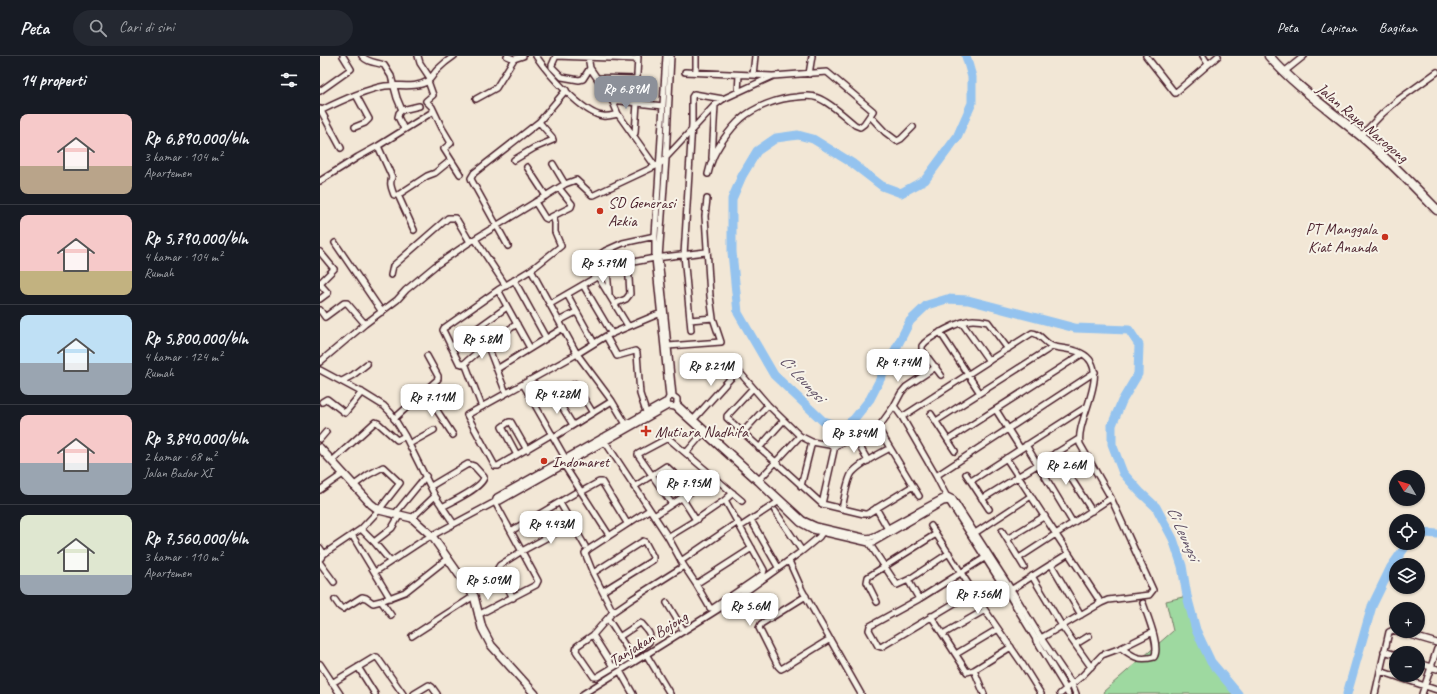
<!DOCTYPE html>
<html lang="id">
<head>
<meta charset="utf-8">
<style>
	body { margin:0; font-family:Caveat,sans-serif; background:#242831; color:#f1f3f6; height:100vh; display:flex; flex-direction:column; font-size:15px; white-space:nowrap }
	* { box-sizing:border-box; margin:0 }
	p { font-size:13px; color:#9ea1a6 }
	.icon { flex:none; width:22px; height:22px; fill:none; stroke:currentColor; stroke-width:2; stroke-linecap:round; stroke-linejoin:round }
	.map { position:relative; flex:1; overflow:hidden }
	.panel { display:flex; flex-direction:column; background:#171b24; width:320px }
	.panel>* { flex:none }
	.needle { width:26px; rotate:308deg }
	.buttons { position:absolute; left:1069px; top:414px; display:grid; gap:8px }
	.buttons a { display:grid; place-items:center; width:36px; height:36px; border-radius:50%; background:#171b24; box-shadow:0 1px 3px #0004; font-size:20px }
	.price { position:absolute; translate:-50% -34px; padding:0 9px; border-radius:8px; background:#fff; color:#222; font-size:13px; line-height:26px; filter:drop-shadow(0 1px 2px #0008) }
	.price::after { content:''; position:absolute; left:50%; top:24px; width:12px; height:9px; margin-left:-6px; background:inherit; clip-path:polygon(0 0,100% 0,50% 100%) }
	.price.active { background:#8c9099; color:#fff }
	ul { padding:0; list-style:none }
	li { display:flex; align-items:center; gap:12px; height:100px; padding:0 20px }
	li+li { border-top:1px solid #363941 }
	li span { display:grid; place-items:center; flex:none; width:112px; height:80px; border-radius:8px; color:#555 }
	li>.icon { margin-inline-start:auto }
	span .icon { width:48px; height:48px; fill:#fffc; stroke-width:1 }
	li b { font-size:17px }
	h2 { display:flex; justify-content:space-between; align-items:center; height:48px; padding:0 20px; font-size:17px }
	header { display:flex; align-items:center; gap:24px; box-sizing:border-box; height:56px; padding:0 20px; background:#171b24; border-bottom:1px solid #363941 }
	header strong { font-size:19px }
	nav { display:flex; gap:22px; margin-inline-start:auto; font-size:14px }
	.search { width:280px; height:36px; background:#242831; display:flex; align-items:center; gap:10px; box-sizing:border-box; padding:0 14px; border-radius:22px; color:#9ea1a6; font-size:15px }
	main { display:flex; flex:1; min-height:0 }
	.map>svg:first-child { display:block }
	.green { fill:#9ed9a0; stroke:#747c66 }
	.lines { fill:none; stroke-linecap:round; stroke-linejoin:round }
	.river { stroke:#94c3ef; stroke-width:9 }
	.street-casing { stroke:#4a1f2b; stroke-width:8 }
	.secondary-casing { stroke:#4a1f2b; stroke-width:10 }
	.primary-casing { stroke:#4a1f2b; stroke-width:11 }
	.street { stroke:#f7f3e8; stroke-width:5 }
	.secondary { stroke:#f7f3e8; stroke-width:7 }
	.primary { stroke:#f7f3e8; stroke-width:8 }
	.poi-dot { fill:#c8321e; stroke:#f7f3e8; stroke-width:1.5 }
	.labels { text-anchor:middle; stroke-width:4; stroke-linejoin:round; paint-order:stroke }
	.street-label { font-size:16px; fill:#4a1f2b; stroke:#f7f3e8 }
	.poi-label { font-size:16px; fill:#4a1f2b; stroke:#f7f3e8; text-anchor:start }
	.water-label { font-size:17px; font-style:italic; fill:#605066; stroke:#f7f3e8 }
</style>
</head>
<body>
<header>
<strong>Peta</strong>
<div class="search"><svg class="icon" aria-label="search" viewBox="0 0 24 24"><circle cx="10" cy="10" r="6"/><path d="M15 15l6 6"/></svg>Cari di sini</div>
<nav><a>Peta</a><a>Lapisan</a><a>Bagikan</a></nav>
</header>
<main>
<section class="panel">
<h2>14 properti<svg class="icon" aria-label="filters" viewBox="0 0 24 24"><path d="M4 7h16M4 17h16"/><circle cx="9" cy="7" r="2"/><circle cx="15" cy="17" r="2"/></svg></h2>
<ul>
<li><span style="background:linear-gradient(#f6c9c9 65%,#b9a48a 0)"><svg class="icon" aria-label="home" viewBox="0 0 24 24"><path d="M3 11l9-7 9 7M6 9v11h12V9"/></svg></span><div><b>Rp 6,890,000/bln</b><p>3 kamar · 104 m²</p><p>Apartemen</p></div></li>
<li><span style="background:linear-gradient(#f6c9c9 70%,#c2b280 0)"><svg class="icon" aria-label="home" viewBox="0 0 24 24"><path d="M3 11l9-7 9 7M6 9v11h12V9"/></svg></span><div><b>Rp 5,790,000/bln</b><p>4 kamar · 104 m²</p><p>Rumah</p></div></li>
<li><span style="background:linear-gradient(#bfe0f5 60%,#9aa5b1 0)"><svg class="icon" aria-label="home" viewBox="0 0 24 24"><path d="M3 11l9-7 9 7M6 9v11h12V9"/></svg></span><div><b>Rp 5,800,000/bln</b><p>4 kamar · 124 m²</p><p>Rumah</p></div></li>
<li><span style="background:linear-gradient(#f6c9c9 60%,#9aa5b1 0)"><svg class="icon" aria-label="home" viewBox="0 0 24 24"><path d="M3 11l9-7 9 7M6 9v11h12V9"/></svg></span><div><b>Rp 3,840,000/bln</b><p>2 kamar · 68 m²</p><p>Jalan Badar XI</p></div></li>
<li><span style="background:linear-gradient(#dfe7d0 75%,#9aa5b1 0)"><svg class="icon" aria-label="home" viewBox="0 0 24 24"><path d="M3 11l9-7 9 7M6 9v11h12V9"/></svg></span><div><b>Rp 7,560,000/bln</b><p>3 kamar · 110 m²</p><p>Apartemen</p></div></li>
</ul>
</section>
<div class="map">
<svg width="1117" height="638" viewBox="0 0 1117 638">
	<rect width="100%" height="100%" fill="#f2e7d6"/>
	<filter id="ink" filterUnits="userSpaceOnUse"><feTurbulence type="fractalNoise" baseFrequency=".025" numOctaves="2"/><feDisplacementMap in="SourceGraphic" scale="8" xChannelSelector="R" yChannelSelector="G"/><feConvolveMatrix kernelMatrix="1 2 1 2 8 2 1 2 1" color-interpolation-filters="sRGB"/></filter>
	<g filter="url(#ink)">
		<path class="green" d="M867,540L876,574L891,606L918,638H784L783,636L853,575L846,545Z"/>
		<g class="lines">
			<path class="river" d="M646,0L652,21V47L637,81L605,124L581,137L562,130L532,107L493,83L478,79L456,82L437,95L422,120L412,143V196L418,257L454,319L503,365L522,372L534,363L550,343L590,265L607,249L627,243L648,244L755,272L809,274L819,289L818,318L802,345L792,369V388L803,417L820,436L836,451L853,483L862,510L867,540L876,574L891,606L918,638
				M1098,480L1106,477L1117,478
				M1027,638L1052,550L1071,511L1088,487"/>
			<defs>
				<path id="street" d="M42,0C48,7 56,6 64,9L71,20L77,42L82,54L99,50
					M98,0L100,7L110,22
					M187,0L194,3L203,0
					M216,0C227,16 263,58 283,60C288,61 293,59 298,58
					M236,0L317,3
					M236,0L232,9V11L242,21L259,24L263,23L270,12
					M268,0L270,12L292,44L298,58L335,110
					M346,0L335,180V202L349,341
					M351,0L346,103L339,202L353,340
					M826,0L855,37L898,0
					M883,0L888,8
					M365,16L452,20
					M376,16V0
					M964,16L984,0
					M489,18L492,0
					M433,19L435,0
					M277,22L316,23
					M108,25L113,39L106,45L112,51L122,72L131,87L124,93L140,118
					M0,35L31,13L23,0
					M418,36L419,19
					M316,37L318,1
					M156,43L176,32L194,3
					M292,44L343,50
					M0,53L21,92
					M82,54L79,57L78,61L84,73
					M0,55C20,45 43,34 65,30C79,28 95,33 108,25C111,23 114,17 117,14C122,9 128,4 134,0
					M114,55L58,90L72,121C69,128 72,133 74,139H78L107,120L115,117L131,104
					M550,60L565,76L577,85L581,83L593,71
					M219,66L246,34
					M35,71L45,67L49,63L36,39
					M315,77L317,47
					M1041,80L1063,57L1078,44L1117,16
					M392,102L395,49
					M233,108L245,128
					M207,111L226,140
					M0,125L38,101L58,90
					M78,139L94,174
					M215,146L225,162L227,163L251,151L252,148L239,132
					M155,183L186,230
					M15,187L62,256
					M188,190L152,125L151,122L154,117L219,66L232,81L233,84L214,92L194,104
					M0,196L14,213L0,227
					M270,205L285,195L303,187L335,180
					M211,214L257,298L292,345L307,370
					M287,215L289,237
					M71,219L73,210L128,162H135L137,164L150,186
					M278,221L308,270
					M194,224L226,282
					M0,228L8,237L0,243
					M263,229L292,278
					M178,234L210,292
					M247,238L274,287
					M230,248L287,215L308,207L335,202L386,196
					M294,248L306,243L310,238L308,207
					M0,254L5,261L24,247H27L45,268
					M370,264L393,262
					M239,265L256,256
					M642,267L669,305
					M371,274L364,199L372,68V41L374,38L403,43
					M620,276L660,337
					M286,280L297,300L315,295L317,297L320,338L326,356
					M167,288L186,337
					M348,290L401,286L393,262L390,240L385,160L387,143
					M131,291L187,251
					M0,306L45,268L77,244L86,234L115,210L150,186L245,128L256,124L272,139H274L340,108L395,49L403,43L453,20L507,16L553,55L544,68L540,71L535,69C524,60 511,47 498,42C491,39 484,40 477,41C459,42 434,51 421,63C414,69 408,77 403,84C395,96 391,104 388,118
					M145,307L142,308L139,307L123,274L124,272L178,234L211,214L241,190L235,176V167L233,160
					M415,311L448,349L480,380L492,386L515,390L558,372L574,350L581,337L586,331L616,311
					M177,313L243,272
					M0,314L43,337L64,350L71,357L85,380L115,440L134,468
					M621,319L602,294V290C608,281 641,264 653,264C658,264 664,265 668,266L688,293
					M22,325L33,319L47,308
					M203,328L247,405
					M433,332L407,360V362L502,448L544,458H547L593,430
					M105,336L133,379
					M2,346L7,343L25,357L42,336
					M357,348L483,464L496,470L547,482C557,481 563,475 572,470C590,460 608,450 627,440L633,443L691,533L721,582L752,628L756,638
					M574,350L582,361L616,420L629,445L687,536L745,631L748,638
					M162,351L145,307L167,288L197,268
					M355,351L357,348V343L353,340L349,341L347,345L348,350L355,351L438,426L480,467L493,474L549,487L554,486L623,446L629,445
					M676,354L700,392
					M611,358L635,395
					M582,361L712,277C721,277 726,290 735,291C744,293 753,293 761,297C794,313 755,363 760,388L791,442L833,534L829,539L788,544L781,547L716,585
					M74,363L118,323V320L107,300
					M374,363L418,314
					M616,365L732,291
					M253,369L235,340L236,337L255,328L273,357
					M558,372L599,440
					M423,376L448,349
					M232,378L178,410H175L147,359L257,298L286,280L336,259L344,256
					M234,381L292,345
					M282,381L348,481L364,510L376,528L390,552H393L443,518L444,514L405,444L413,437
					M535,382L548,405
					M0,383L6,376
					M628,384L762,298
					M89,388L114,374
					M706,389L753,467
					M439,392L463,365
					M366,397L385,375
					M735,397L772,455
					M197,399L182,371L189,366H191L207,394
					M686,402L781,547
					M12,405L55,366L58,367L77,384L85,380
					M244,409L289,479
					M646,418L669,453
					M616,420L775,316
					M438,425L480,380
					M651,425L766,351
					M111,430L148,408L154,410L164,421C163,431 132,446 122,451
					M481,430L492,386
					M314,431L346,410L373,435
					M0,434L23,418
					M261,436L279,426H282L307,467
					M362,442L376,464
					M662,443L759,383
					M175,446L177,441L347,345
					M240,447L265,490
					M352,448L318,399V398L348,382L422,445
					M502,448L515,390
					M556,452L569,475
					M522,453C524,444 527,424 532,417C540,407 559,398 570,392
					M455,455L482,495
					M74,459L106,420
					M334,460L393,421
					M92,462L115,440
					M431,464L458,511
					M611,470L665,554L703,609L721,638
					M420,471L461,444
					M41,473L54,486L72,472L79,460
					M191,475L255,437
					M682,475L704,511
					M655,477L711,440
					M32,479L70,542
					M348,481L376,464L405,444
					M687,483L725,460
					M54,486L70,505
					M549,487L577,529L588,524L629,497
					M0,492L4,498
					M699,502L791,442
					M0,503L4,498L41,473L59,454L80,427L63,411L48,419L33,430
					M361,505L418,466
					M469,505L482,534L541,638
					M0,507L14,526
					M731,508L761,559
					M55,516L102,485L175,446L180,445L348,350
					M273,517L323,485L325,486L333,501V504L283,535
					M712,520L742,570L771,611
					M588,524L599,543
					M376,528L432,492
					M689,535L749,497
					M653,536L561,591L558,590L549,574L550,570L599,543L666,501
					M486,540L441,568L439,572L458,610L461,613L463,612L510,583
					M193,542L179,515L178,512L180,509L202,495L252,468
					M15,544L20,551L23,553L42,541L46,542L53,547L61,545L71,559
					M61,545L85,536L128,502
					M557,546L547,526L548,521L616,478
					M347,547L364,575
					M293,556L273,517L265,497L269,493L329,454
					M158,559L216,529L218,525L175,446
					M611,560L647,616L654,614L691,591
					M288,563L311,599
					M623,578L665,554
					M273,579L293,611
					M92,580L154,540
					M299,581L320,567L322,568C326,573 333,579 329,586L307,603L277,621H274L256,595L257,590L273,579L293,556L312,543L364,510
					M756,588L769,580
					M801,592L833,576
					M1064,595L1076,599
					M326,598L350,638
					M636,598L678,573
					M1098,607L1117,613
					M0,608L20,638
					M38,611L55,638
					M654,614L664,638
					M300,615L313,638
					M1060,615L1117,634
					M12,627L55,601H57L83,638
					M94,638L109,629L112,631L117,638
					M263,638L421,539L482,495L499,481L503,475
					M740,638L762,620L782,599L801,592C814,601 818,605 834,601C841,591 827,559 823,547
					M1055,638L1069,576L1073,574L1117,587
					M1102,638L1117,593"/>
				<path id="secondary" d="M0,392L51,448L59,454L92,462L112,480L154,540L162,572L171,589L215,638"/>
				<path id="primary" d="M949,0C976,31 1010,54 1041,80C1068,103 1092,128 1117,154"/>
			</defs>
			<use href="#street" class="street-casing"/>
			<use href="#secondary" class="secondary-casing"/>
			<use href="#primary" class="primary-casing"/>
			<use href="#street" class="street"/>
			<use href="#secondary" class="secondary"/>
			<use href="#primary" class="primary"/>
		</g>
	</g>
	<g class="poi-dot">
		<circle cx="280" cy="155" r="4"/>
		<circle cx="1065" cy="181" r="4"/>
		<path d="M324 369h4v4h4v4h-4v4h-4v-4h-4v-4h4z"/>
		<circle cx="224" cy="405" r="4"/>
	</g>
	<g class="labels">
		<g class="street-label">
			<text transform="translate(1043 66) rotate(40)" y="6">Jalan Raya Narogong</text>
			<text transform="translate(328 582) rotate(-32)" y="6">Tanjakan Bojong</text>
		</g>
		<g class="poi-label">
			<text x="288" y="152">SD Generasi<tspan x="288" dy="18">Azkia</tspan></text>
			<text x="1057" y="178" text-anchor="end">PT Manggala<tspan x="1057" dy="18">Kiat Ananda</tspan></text>
			<text x="335" y="381">Mutiara Nadhifa</text>
			<text x="232" y="411">Indomaret</text>
		</g>
		<g class="water-label">
			<text transform="translate(483 322) rotate(47)" y="6">Ci Leungsi</text>
			<text transform="translate(864 477) rotate(66)" y="6">Ci Leungsi</text>
		</g>
	</g>
</svg>
<div class="buttons">
<a><svg class="needle" viewBox="-14 -14 28 28"><path d="M0-13l5 13h-10z" fill="#e53935"/><path d="M0 13l5-13h-10z" fill="#9ea1a6"/></svg></a>
<a><svg class="icon" aria-label="locate" viewBox="0 0 24 24"><circle cx="12" cy="12" r="6"/><path d="M12 2v4M12 18v4M2 12h4M18 12h4"/></svg></a>
<a><svg class="icon" aria-label="layers" viewBox="0 0 24 24"><path d="M12 4l9 5-9 5-9-5zM3 14l9 5 9-5"/></svg></a>
<a>+</a>
<a>−</a>
</div>
<b class="price active" style="left:306px;top:54px">Rp 6.89M</b>
<b class="price" style="left:283px;top:228px">Rp 5.79M</b>
<b class="price" style="left:162px;top:304px">Rp 5.8M</b>
<b class="price" style="left:578px;top:327px">Rp 4.74M</b>
<b class="price" style="left:391px;top:331px">Rp 8.21M</b>
<b class="price" style="left:237px;top:359px">Rp 4.28M</b>
<b class="price" style="left:112px;top:362px">Rp 7.11M</b>
<b class="price" style="left:534px;top:398px">Rp 3.84M</b>
<b class="price" style="left:746px;top:430px">Rp 2.6M</b>
<b class="price" style="left:368px;top:448px">Rp 7.95M</b>
<b class="price" style="left:231px;top:489px">Rp 4.43M</b>
<b class="price" style="left:168px;top:545px">Rp 5.09M</b>
<b class="price" style="left:658px;top:559px">Rp 7.56M</b>
<b class="price" style="left:430px;top:571px">Rp 5.6M</b>
</div>
</main>
</body>
</html>
